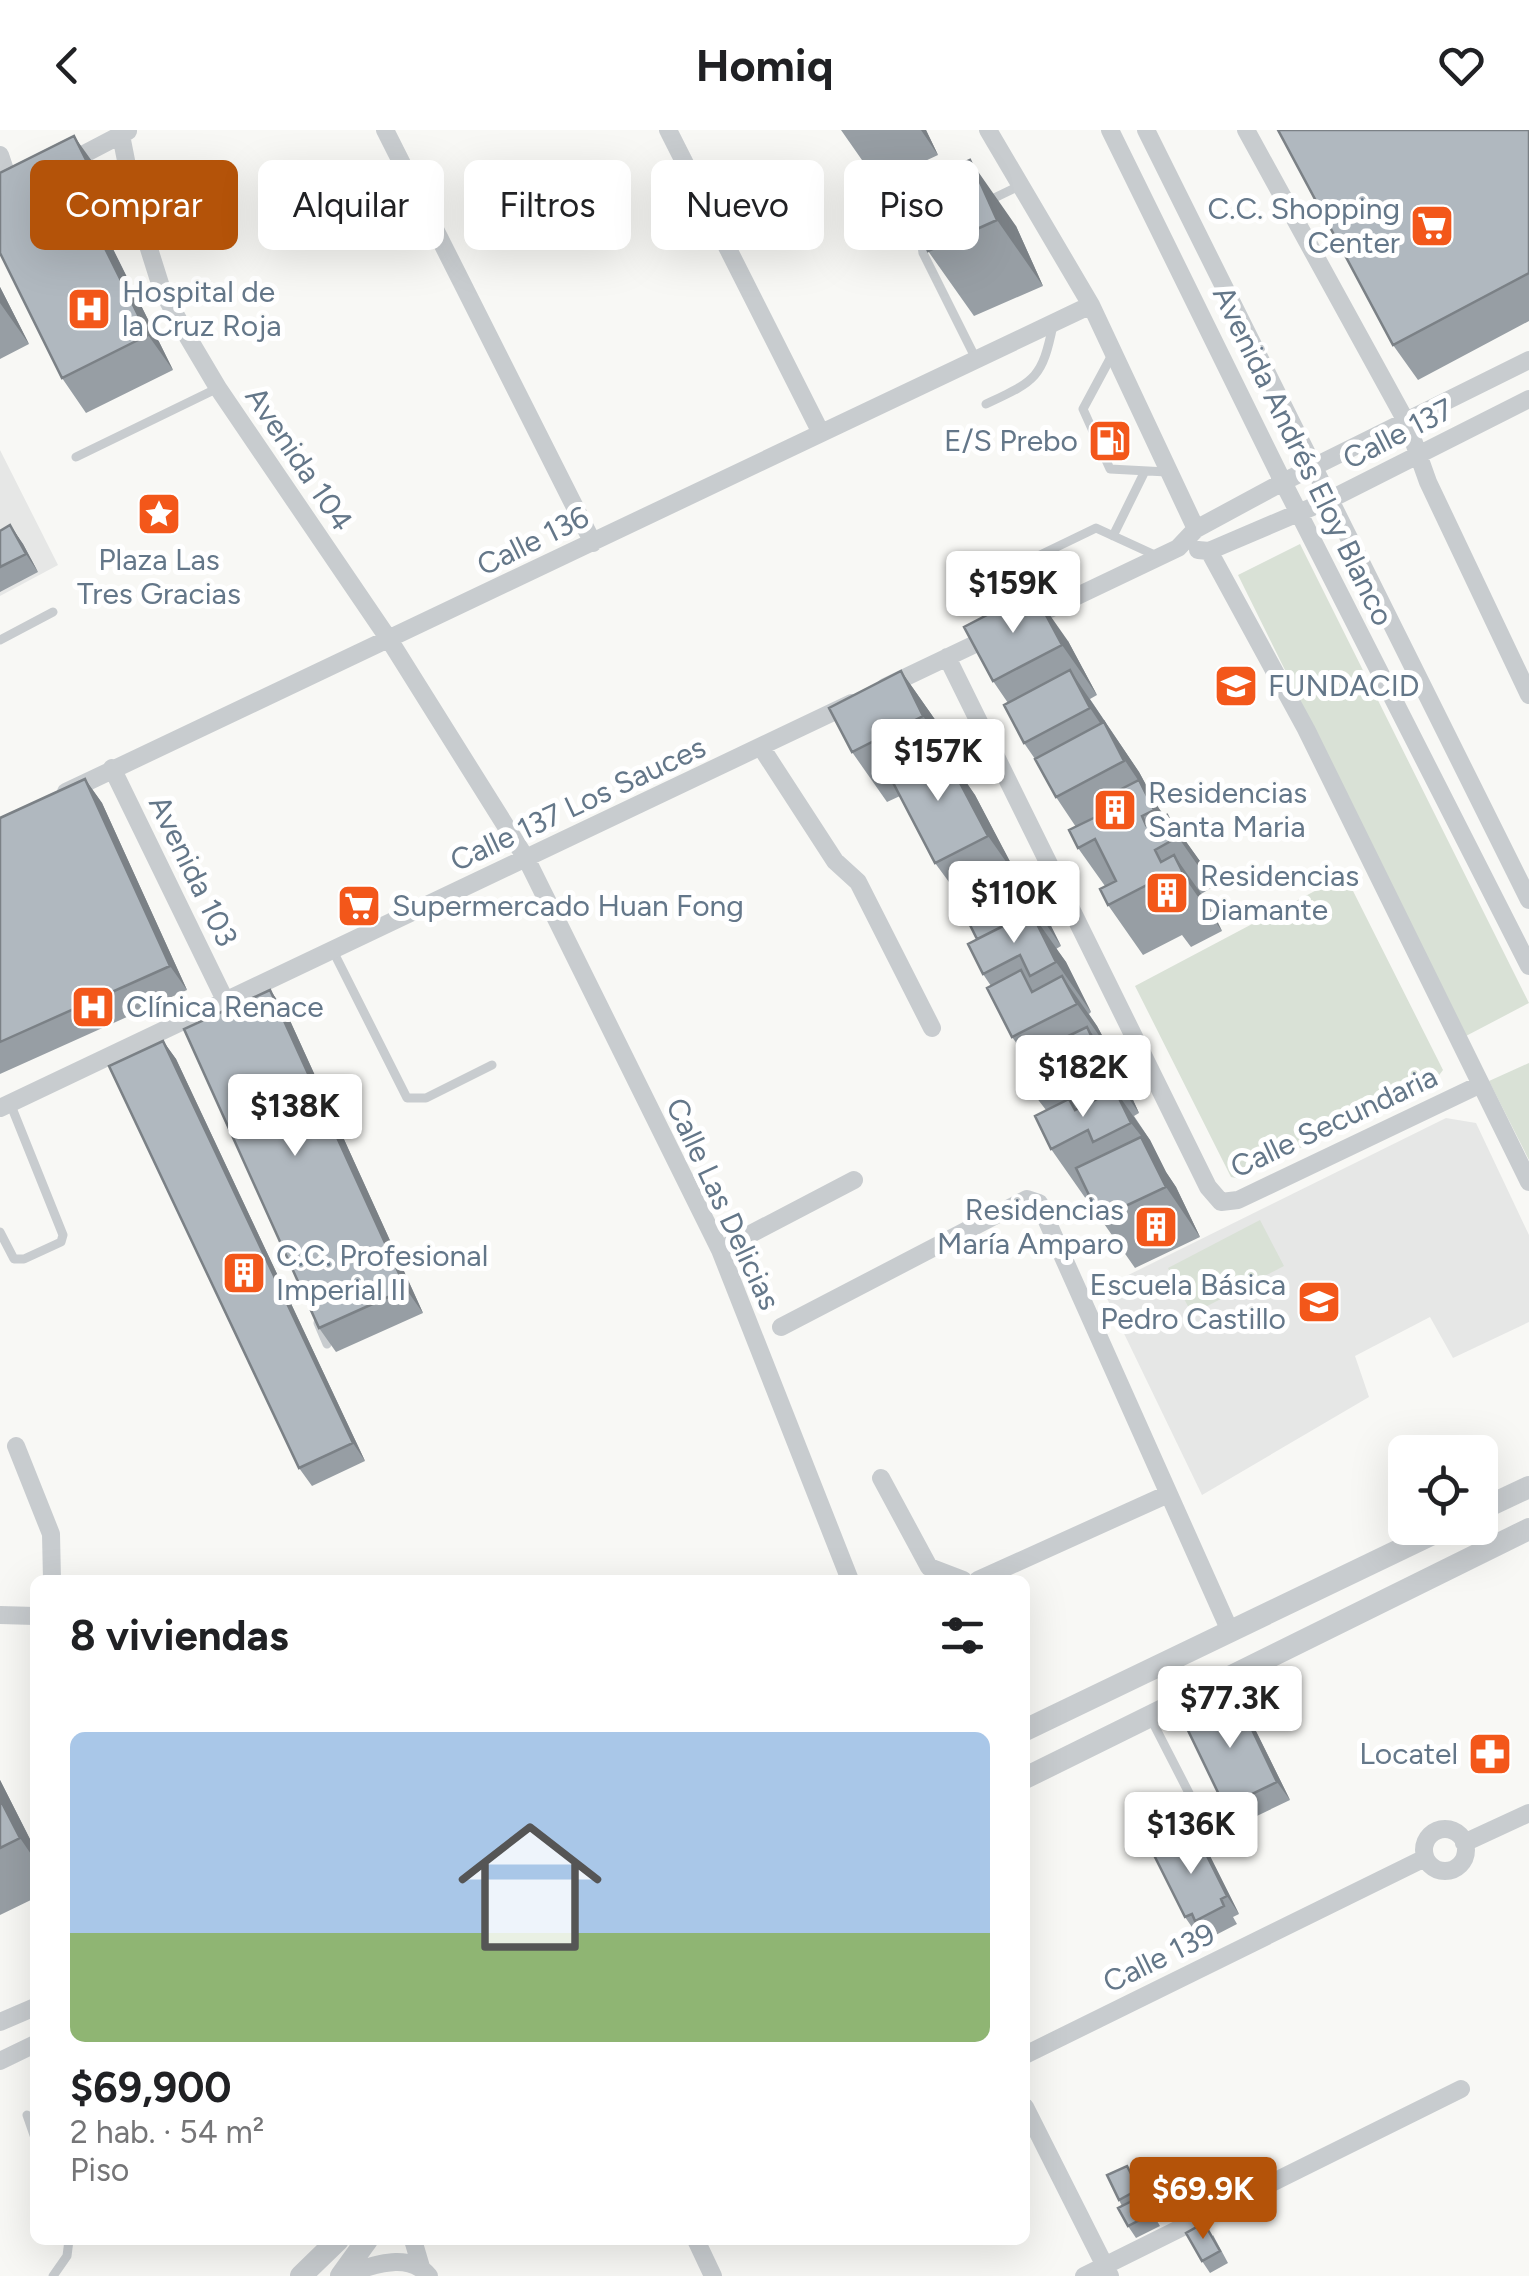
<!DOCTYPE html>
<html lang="es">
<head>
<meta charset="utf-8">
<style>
	body { margin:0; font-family:Figtree,sans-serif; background:#f6f6f6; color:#202124; height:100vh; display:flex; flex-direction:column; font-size:38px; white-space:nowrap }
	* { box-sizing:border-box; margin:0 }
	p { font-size:32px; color:#757577 }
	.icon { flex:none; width:55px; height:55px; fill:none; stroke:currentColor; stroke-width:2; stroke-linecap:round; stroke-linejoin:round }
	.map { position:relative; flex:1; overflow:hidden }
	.drawer { position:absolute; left:30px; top:1445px; width:1000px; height:670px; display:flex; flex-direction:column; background:#fff; border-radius:15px; box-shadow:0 10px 40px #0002 }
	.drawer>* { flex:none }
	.hud { position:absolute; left:30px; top:30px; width:1000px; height:90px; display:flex; gap:20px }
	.fabs { position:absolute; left:1388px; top:1305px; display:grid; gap:20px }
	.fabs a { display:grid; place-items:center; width:110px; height:110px; border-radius:15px; background:#fff; box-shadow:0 10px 40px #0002; font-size:50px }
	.price { position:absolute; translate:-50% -85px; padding:0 22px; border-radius:10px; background:#fff; color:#222; font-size:32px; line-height:65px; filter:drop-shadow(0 2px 5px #0008) }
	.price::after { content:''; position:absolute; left:50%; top:60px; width:30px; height:22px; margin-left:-15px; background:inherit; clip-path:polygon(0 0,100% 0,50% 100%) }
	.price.selected { background:#b45309; color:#fff }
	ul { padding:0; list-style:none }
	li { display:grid; align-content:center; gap:20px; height:530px; padding:0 40px }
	li span { display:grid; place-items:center; height:310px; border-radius:15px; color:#555 }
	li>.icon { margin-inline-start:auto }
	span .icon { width:180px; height:180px; fill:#fffc; stroke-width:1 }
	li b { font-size:42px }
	h2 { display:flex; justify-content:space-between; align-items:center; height:120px; padding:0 40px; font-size:42px }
	.pill { padding:0 35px; border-radius:15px; background:#fff; box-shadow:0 10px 40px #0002; font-size:35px; line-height:90px }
	.pill.selected { background:#b45309; color:#fff }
	header { display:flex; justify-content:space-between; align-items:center; height:130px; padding:0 40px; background:#fff; font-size:45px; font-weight:700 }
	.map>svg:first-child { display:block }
	.built { fill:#e6e7e6 }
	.green { fill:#d9e1d6 }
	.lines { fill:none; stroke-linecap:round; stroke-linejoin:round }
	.service { stroke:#c8cccf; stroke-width:9 }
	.minor { stroke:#c8cccf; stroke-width:18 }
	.tertiary { stroke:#c8cccf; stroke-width:22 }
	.wall { fill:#979ea4 }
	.shaded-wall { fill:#7b8186 }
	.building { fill:#b0b8bf; stroke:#7b8186; stroke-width:2.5 }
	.labels { text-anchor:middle; stroke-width:10; stroke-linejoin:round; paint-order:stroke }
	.poi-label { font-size:30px; fill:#647789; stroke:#fff; text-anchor:start }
	.street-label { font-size:30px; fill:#647789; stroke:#fff }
</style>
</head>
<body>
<header><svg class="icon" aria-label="back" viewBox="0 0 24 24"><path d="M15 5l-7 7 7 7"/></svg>Homiq<svg class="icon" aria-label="heart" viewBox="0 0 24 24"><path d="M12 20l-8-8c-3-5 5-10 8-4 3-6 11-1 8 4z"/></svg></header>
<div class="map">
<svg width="1529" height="2146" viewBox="0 0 1529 2146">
	<rect width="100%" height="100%" fill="#f8f8f5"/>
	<path class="built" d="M0,320L58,435L0,466Z
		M1446,988L1476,993L1529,1105V1192L1453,1228L1430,1187L1355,1226L1369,1267L1202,1365L1102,1158Z"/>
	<path class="green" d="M1300,414L1529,873L1466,906L1238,445Z
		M1345,745L1443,940L1437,948L1240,1049L1231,1047L1135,856Z
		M1529,933V1030L1489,951Z
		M1260,1090L1284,1136L1192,1184L1168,1138Z"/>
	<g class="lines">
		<path class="service" d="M988,71L1019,56
			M929,99L921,109L923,123L976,229
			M1112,225L1083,279L1110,339L1167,342
			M986,274C1035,251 1042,249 1053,195
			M76,327L218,258
			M1113,406L1145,341
			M1034,472L1036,427L1096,398L1157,426
			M0,510L53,482
			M332,819L407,968H426L492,935
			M0,1102L14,1129H24L61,1112L63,1105L10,973
			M318,1193L327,1214
			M1151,1589L1210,1704
			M27,1985L35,2008
			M53,2146L67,2126L69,2110"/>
		<path class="minor" d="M120,0L134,71L162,160L186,204L218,258L390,511L527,730L720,1120L850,1450
			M385,0L593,413
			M668,0L820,301
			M988,0L1091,175L1196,399
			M1110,0L1283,352L1529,836
			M1146,0L1529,770
			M1246,0L1407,293L1428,352L1529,565
			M0,25L12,61
			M67,33L128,1
			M1198,420L1209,421L1331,369L1529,269
			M1209,421L1306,599L1529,1052
			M1029,489L1178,418L1196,399L1283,352L1529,230
			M947,527L1208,1057L1221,1072L1238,1070L1479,955
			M885,557L992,506
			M761,617L835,731L858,752L932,898
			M112,638L224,868
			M66,662L1091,175
			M0,978L852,573
			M720,1120L854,1050
			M781,1197L1027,1069L1039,1073L1230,1501
			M16,1316L51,1404L52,1450
			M881,1348L929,1437L963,1450
			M978,1450L1166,1365
			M0,1485L35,1486
			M1424 1720a21 21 0 1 1 42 0a21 21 0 1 1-42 0Z
			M1464,1713L1529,1683
			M0,1892L35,1877
			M1025,1925L1425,1728
			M0,1931L35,1914
			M1025,1977L1110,2146
			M413,2110L421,2137
			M696,2110L713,2146
			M344,2144C371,2137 407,2120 429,2146
			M1084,2146L1461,1959"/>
		<path class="tertiary" d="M1480,1380L1529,1357
			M1025,1600L1445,1398
			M1025,1648L1529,1399
			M301,2146L338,2110
			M341,2146L367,2110"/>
	</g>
	<path class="wall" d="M841,0H926L938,25L878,53Z
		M1529,0V191L1418,250L1393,215Z
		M99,41L131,107L112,117L173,240L86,283L62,248L0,123Z
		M902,61L1016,96L1043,156L974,186L928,121Z
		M0,157L29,214L0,229Z
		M10,395L23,414L38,442L0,462V401Z
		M1068,511L1097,565L1090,569L1139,642L1158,677L1164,686L1167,685L1202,734L1213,757L1201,764L1209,775L1222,801L1191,817L1182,805L1143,825L1108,775L1105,756L1078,718L1076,697L1056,667L1035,629L1024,613L1008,573L993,551Z
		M901,541L936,591L958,636L956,637L975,665L1014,740L1040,774L1061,816L1056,819L1066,832L1091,882L1089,884L1097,896L1112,924L1107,926L1122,946L1139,983L1134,986L1150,1010L1166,1042L1176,1057L1200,1107L1135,1138L1100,1088L1090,1067L1086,1069L1051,1019L1046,980L1036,967L1026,926L1012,907L991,856L983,844L977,809L960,767L935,733L900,666L887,672L852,622Z
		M85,649L102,673L187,860L0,944V688Z
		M270,860L287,884L423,1183L336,1222L319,1198Z
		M163,911L176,929L365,1331L312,1356L299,1338Z
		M1247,1583L1290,1670L1238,1695L1225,1677Z
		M0,1650L35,1719V1768L0,1785Z
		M1207,1720L1239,1784L1233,1787L1237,1794L1208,1809L1204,1803L1198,1806L1185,1787Z
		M1132,2042L1144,2065L1142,2066L1160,2096L1136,2108L1128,2096L1122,2076L1119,2070Z
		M1213,2105L1228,2133L1210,2143L1202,2131Z"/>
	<path class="shaded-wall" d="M921,0H926L938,25Z
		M74,6L99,41L131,107L107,72Z
		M970,30L1016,96L1043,156L997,90Z
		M87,82L112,117L173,240L148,205Z
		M0,157L29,214L0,173Z
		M10,395L23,414L38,442L26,424Z
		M1033,461L1068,511L1097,565L1062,515Z
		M1070,540L1139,642L1158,677L1174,700V709L1154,680L1140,653L1090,578Z
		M901,541L936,591L958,636L923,586Z
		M940,615L975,665L1023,756L988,706Z
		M85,649L102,673L187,860L170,836Z
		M1167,685L1202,734L1213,757L1178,707Z
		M1174,725L1209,775L1222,801L1187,751Z
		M1015,739L1040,774L1061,816L1037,781Z
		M1031,782L1066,832L1091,882L1056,832Z
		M1062,846L1097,896L1112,924L1077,874Z
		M270,860L287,884L423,1183L406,1159Z
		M1087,897L1122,946L1139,983L1104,933Z
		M163,911L176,929L365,1331L353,1313Z
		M1115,960L1150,1010L1166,1042L1176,1057L1200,1107L1166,1057L1142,1007L1131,993Z
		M1235,1564L1247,1583L1290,1670L1277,1652Z
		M0,1650L35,1719V1730L20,1708L0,1669Z
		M1195,1702L1207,1720L1239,1784L1227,1766Z"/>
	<path class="building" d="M1278,0H1529V143L1393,215Z
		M74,6L107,72L87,82L148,205L62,248L0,123V43Z
		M970,30L997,90L928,121L902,61Z
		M10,395L26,424L0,437V401Z
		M1033,461L1062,515L993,551L964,497Z
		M1070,540L1090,578L1024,613L1004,575Z
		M901,541L923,586L852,622L829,578Z
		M1104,592L1124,631L1056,667L1035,629Z
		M940,615L988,706L935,733L888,643Z
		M85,649L170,836L0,912V688Z
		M1139,650L1154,680L1142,686L1146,695L1167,685L1178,707L1155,720L1161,732L1174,725L1187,751L1156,767L1149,754L1108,775L1100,759L1116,751L1095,709L1078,718L1069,700L1110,680L1104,668Z
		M1015,739L1037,781L1032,784L1031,782L977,809L957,769Z
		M1031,782L1056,832L1030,846L1020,825L983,844L968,814Z
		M1021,840L1032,862L1062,846L1077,874L1012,907L987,858Z
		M270,860L406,1159L319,1198L184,899Z
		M1087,897L1104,933L1036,967L1018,930Z
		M163,911L353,1313L299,1338L109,936Z
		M1115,960L1131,993L1093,1012L1088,1000L1051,1019L1035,986L1069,969L1075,980Z
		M1141,1007L1166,1057L1100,1088L1076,1038Z
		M1235,1564L1277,1652L1225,1677L1183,1590Z
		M0,1669L20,1708L0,1718Z
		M1195,1702L1227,1766L1221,1769L1224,1776L1195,1791L1192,1784L1185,1787L1153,1723Z
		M1127,2036L1139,2059L1119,2070L1107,2045Z
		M1142,2066L1151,2084L1128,2096L1118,2078Z
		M1204,2093L1220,2121L1202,2131L1186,2103Z"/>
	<defs>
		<symbol id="supermarket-square" viewBox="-11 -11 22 22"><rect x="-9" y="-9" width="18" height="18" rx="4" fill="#f3571a" stroke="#fff"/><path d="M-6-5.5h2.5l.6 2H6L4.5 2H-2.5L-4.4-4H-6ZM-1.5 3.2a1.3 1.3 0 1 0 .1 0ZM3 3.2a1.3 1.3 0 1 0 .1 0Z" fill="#fff"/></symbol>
		<symbol id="hospital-square" viewBox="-11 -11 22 22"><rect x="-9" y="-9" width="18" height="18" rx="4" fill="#f3571a" stroke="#fff"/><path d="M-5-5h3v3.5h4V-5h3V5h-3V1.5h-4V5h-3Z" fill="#fff"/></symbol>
		<symbol id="fuel-square" viewBox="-11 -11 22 22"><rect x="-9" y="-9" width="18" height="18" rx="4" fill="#f3571a" stroke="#fff"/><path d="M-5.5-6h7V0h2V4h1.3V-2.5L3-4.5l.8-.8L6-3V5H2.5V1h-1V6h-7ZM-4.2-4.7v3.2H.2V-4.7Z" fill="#fff"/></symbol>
		<symbol id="sight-square" viewBox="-11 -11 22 22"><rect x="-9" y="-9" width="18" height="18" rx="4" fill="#f3571a" stroke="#fff"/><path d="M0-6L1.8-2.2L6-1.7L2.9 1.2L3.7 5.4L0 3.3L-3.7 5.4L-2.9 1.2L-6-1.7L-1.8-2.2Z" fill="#fff"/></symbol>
		<symbol id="school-square" viewBox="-11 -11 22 22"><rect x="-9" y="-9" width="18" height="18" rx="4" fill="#f3571a" stroke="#fff"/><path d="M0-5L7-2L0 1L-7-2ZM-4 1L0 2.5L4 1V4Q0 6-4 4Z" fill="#fff"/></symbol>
		<symbol id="building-square" viewBox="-11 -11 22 22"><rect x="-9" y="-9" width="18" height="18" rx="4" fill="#f3571a" stroke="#fff"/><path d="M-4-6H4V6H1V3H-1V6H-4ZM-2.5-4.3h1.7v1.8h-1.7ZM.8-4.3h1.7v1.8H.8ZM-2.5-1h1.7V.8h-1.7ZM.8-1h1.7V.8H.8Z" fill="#fff"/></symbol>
		<symbol id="pharmacy-square" viewBox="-11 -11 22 22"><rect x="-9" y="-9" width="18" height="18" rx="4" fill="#f3571a" stroke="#fff"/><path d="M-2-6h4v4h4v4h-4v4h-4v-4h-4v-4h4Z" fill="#fff"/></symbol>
	</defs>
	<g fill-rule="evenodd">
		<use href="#supermarket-square" x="1407" y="71" width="50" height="50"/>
		<use href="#hospital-square" x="64" y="154" width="50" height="50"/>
		<use href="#fuel-square" x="1085" y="286" width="50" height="50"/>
		<use href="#sight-square" x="134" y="359" width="50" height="50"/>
		<use href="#school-square" x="1211" y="531" width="50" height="50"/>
		<use href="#building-square" x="1090" y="655" width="50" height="50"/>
		<use href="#building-square" x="1142" y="738" width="50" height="50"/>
		<use href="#supermarket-square" x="334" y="751" width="50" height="50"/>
		<use href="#hospital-square" x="68" y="852" width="50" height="50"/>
		<use href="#building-square" x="1131" y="1072" width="50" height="50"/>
		<use href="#building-square" x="219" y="1118" width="50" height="50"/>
		<use href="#school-square" x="1294" y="1147" width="50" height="50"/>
		<use href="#pharmacy-square" x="1465" y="1599" width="50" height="50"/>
	</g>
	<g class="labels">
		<g class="poi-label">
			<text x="1400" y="89" text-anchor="end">C.C. Shopping<tspan x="1400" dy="34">Center</tspan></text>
			<text x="122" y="172">Hospital de<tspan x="122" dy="34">la Cruz Roja</tspan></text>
			<text x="1078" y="321" text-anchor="end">E/S Prebo</text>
			<text x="159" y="440" text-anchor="middle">Plaza Las<tspan x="159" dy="34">Tres Gracias</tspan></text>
			<text x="1268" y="566">FUNDACID</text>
			<text x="1148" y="673">Residencias<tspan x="1148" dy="34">Santa Maria</tspan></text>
			<text x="1200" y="756">Residencias<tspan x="1200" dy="34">Diamante</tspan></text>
			<text x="392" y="786">Supermercado Huan Fong</text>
			<text x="126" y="887">Clínica Renace</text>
			<text x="1124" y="1090" text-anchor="end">Residencias<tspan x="1124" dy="34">María Amparo</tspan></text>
			<text x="276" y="1136">C.C. Profesional<tspan x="276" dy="34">Imperial II</tspan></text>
			<text x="1286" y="1165" text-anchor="end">Escuela Básica<tspan x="1286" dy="34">Pedro Castillo</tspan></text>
			<text x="1458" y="1634" text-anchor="end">Locatel</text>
		</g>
		<g class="street-label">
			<text transform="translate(1398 304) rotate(-27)" y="10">Calle 137</text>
			<text transform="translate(1303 326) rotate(64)" y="10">Avenida Andrés Eloy Blanco</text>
			<text transform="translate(299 329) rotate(56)" y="10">Avenida 104</text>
			<text transform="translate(533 411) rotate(-26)" y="10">Calle 136</text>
			<text transform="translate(578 674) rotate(-25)" y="10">Calle 137 Los Sauces</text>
			<text transform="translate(193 741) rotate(64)" y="10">Avenida 103</text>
			<text transform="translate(1334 992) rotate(-25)" y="10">Calle Secundaria</text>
			<text transform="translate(723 1074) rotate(65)" y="10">Calle Las Delicias</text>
			<text transform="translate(1159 1828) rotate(-26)" y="10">Calle 139</text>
		</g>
	</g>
</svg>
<div class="fabs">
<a><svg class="icon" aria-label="locate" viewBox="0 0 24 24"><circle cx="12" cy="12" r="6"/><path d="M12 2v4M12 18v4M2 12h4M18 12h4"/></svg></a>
</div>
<b class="price" style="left:1013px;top:506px">$159K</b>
<b class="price" style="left:938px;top:674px">$157K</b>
<b class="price" style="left:1014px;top:816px">$110K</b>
<b class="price" style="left:1083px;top:990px">$182K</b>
<b class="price" style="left:295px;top:1029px">$138K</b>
<b class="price" style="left:1230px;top:1621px">$77.3K</b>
<b class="price" style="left:1191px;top:1747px">$136K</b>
<b class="price selected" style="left:1203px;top:2112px">$69.9K</b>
<div class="hud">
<a class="pill selected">Comprar</a>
<a class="pill">Alquilar</a>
<a class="pill">Filtros</a>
<a class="pill">Nuevo</a>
<a class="pill">Piso</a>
</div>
<section class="drawer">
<h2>8 viviendas<svg class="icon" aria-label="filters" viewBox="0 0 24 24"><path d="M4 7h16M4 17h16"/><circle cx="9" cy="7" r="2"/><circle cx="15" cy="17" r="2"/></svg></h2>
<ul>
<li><span style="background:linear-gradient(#a9c7e8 65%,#8fb573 0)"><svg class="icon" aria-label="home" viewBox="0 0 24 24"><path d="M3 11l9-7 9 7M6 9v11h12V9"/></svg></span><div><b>$69,900</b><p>2 hab. · 54 m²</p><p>Piso</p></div></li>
</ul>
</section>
</div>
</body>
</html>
